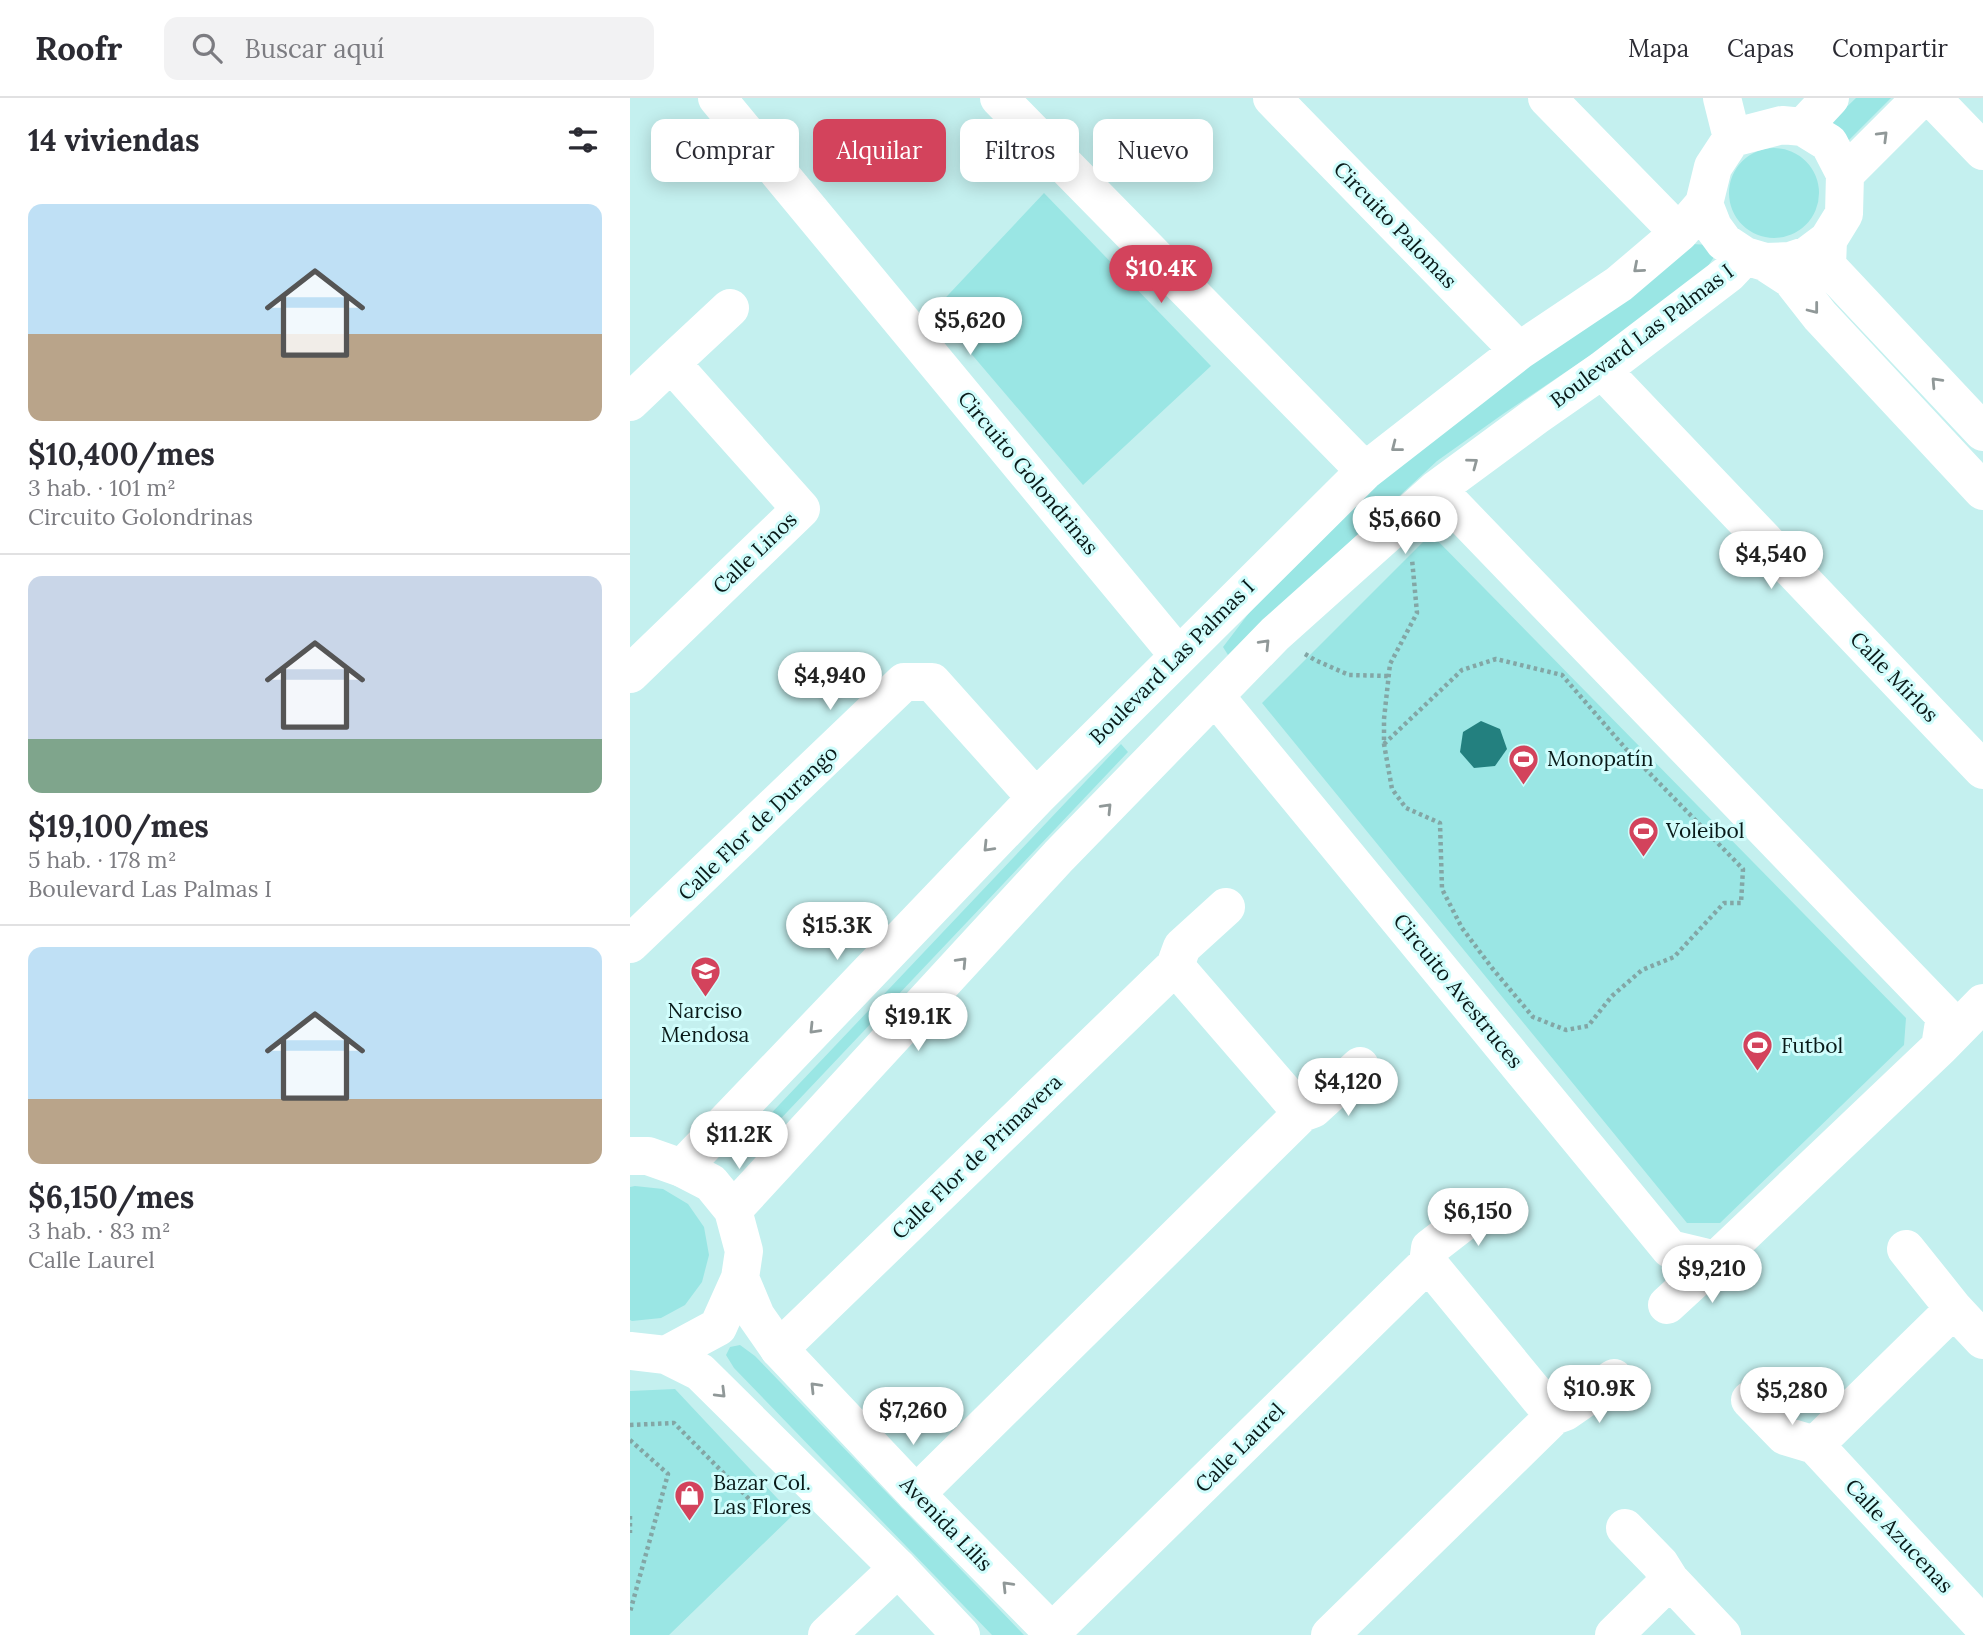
<!DOCTYPE html>
<html lang="es">
<head>
<meta charset="utf-8">
<style>
	body { margin:0; font-family:Lora,serif; background:#f2f2f3; color:#2b2b33; height:100vh; display:flex; flex-direction:column; font-size:26px; white-space:nowrap }
	* { box-sizing:border-box; margin:0 }
	p { font-size:23px; color:#7c7c81 }
	.icon { flex:none; width:38px; height:38px; fill:none; stroke:currentColor; stroke-width:2; stroke-linecap:round; stroke-linejoin:round }
	.map { position:relative; flex:1; overflow:hidden }
	.side { display:flex; flex-direction:column; background:#fff; width:630px }
	.side>* { flex:none }
	.guide { position:absolute; left:21px; top:21px; width:665px; height:63px; display:flex; gap:14px }
	.price { position:absolute; translate:-50% -60px; padding:0 16px; border-radius:24px; background:#fff; color:#222; font-size:23px; line-height:46px; filter:drop-shadow(0 2px 4px #0008) }
	.price::after { content:''; position:absolute; left:50%; top:42px; width:21px; height:16px; margin-left:-10px; background:inherit; clip-path:polygon(0 0,100% 0,50% 100%) }
	.price.active { background:#d3435c; color:#fff }
	ul { padding:0; list-style:none }
	li { display:grid; align-content:center; gap:14px; height:371px; padding:0 28px }
	li+li { border-top:2px solid #e1e1e2 }
	li span { display:grid; place-items:center; height:217px; border-radius:14px; color:#555 }
	li>.icon { margin-inline-start:auto }
	span .icon { width:126px; height:126px; fill:#fffc; stroke-width:1 }
	li b { font-size:30px }
	h2 { display:flex; justify-content:space-between; align-items:center; height:84px; padding:0 28px; font-size:30px }
	.chip { padding:0 24px; border-radius:14px; background:#fff; box-shadow:0 4px 18px #0003; font-size:24px; line-height:63px }
	.chip.active { background:#d3435c; color:#fff }
	header { display:flex; align-items:center; gap:42px; box-sizing:border-box; height:98px; padding:0 35px; background:#fff; border-bottom:2px solid #e1e1e2 }
	header strong { font-size:33px }
	nav { display:flex; gap:38px; margin-inline-start:auto; font-size:24px }
	.search { width:490px; height:63px; background:#f2f2f3; display:flex; align-items:center; gap:18px; box-sizing:border-box; padding:0 24px; border-radius:14px; color:#7c7c81; font-size:26px }
	main { display:flex; flex:1; min-height:0 }
	.map>svg:first-child { display:block }
	.green { fill:#9ae6e4 }
	.building { fill:#23807f }
	.lines { fill:none; stroke-linecap:round; stroke-linejoin:round }
	.path { stroke:#83a6a5; stroke-width:4.5; stroke-dasharray:3.5 3.5; stroke-linecap:butt }
	.minor { stroke:#fff; stroke-width:38 }
	.major { stroke:#fff; stroke-width:38 }
	.oneway { stroke:#909898 }
	.labels { text-anchor:middle; stroke-width:6; stroke-linejoin:round; paint-order:stroke }
	.street-label { font-size:21px; fill:#091a19; stroke:#d1fdfc }
	.poi-label { font-size:21px; fill:#091a19; stroke:#d1fdfc; text-anchor:start }
</style>
</head>
<body>
<header>
<strong>Roofr</strong>
<div class="search"><svg class="icon" aria-label="search" viewBox="0 0 24 24"><circle cx="10" cy="10" r="6"/><path d="M15 15l6 6"/></svg>Buscar aquí</div>
<nav><a>Mapa</a><a>Capas</a><a>Compartir</a></nav>
</header>
<main>
<section class="side">
<h2>14 viviendas<svg class="icon" aria-label="filters" viewBox="0 0 24 24"><path d="M4 7h16M4 17h16"/><circle cx="9" cy="7" r="2"/><circle cx="15" cy="17" r="2"/></svg></h2>
<ul>
<li><span style="background:linear-gradient(#bfe0f5 60%,#b9a48a 0)"><svg class="icon" aria-label="home" viewBox="0 0 24 24"><path d="M3 11l9-7 9 7M6 9v11h12V9"/></svg></span><div><b>$10,400/mes</b><p>3 hab. · 101 m²</p><p>Circuito Golondrinas</p></div></li>
<li><span style="background:linear-gradient(#c9d6e8 75%,#7fa58c 0)"><svg class="icon" aria-label="home" viewBox="0 0 24 24"><path d="M3 11l9-7 9 7M6 9v11h12V9"/></svg></span><div><b>$19,100/mes</b><p>5 hab. · 178 m²</p><p>Boulevard Las Palmas I</p></div></li>
<li><span style="background:linear-gradient(#bfe0f5 70%,#b9a48a 0)"><svg class="icon" aria-label="home" viewBox="0 0 24 24"><path d="M3 11l9-7 9 7M6 9v11h12V9"/></svg></span><div><b>$6,150/mes</b><p>3 hab. · 83 m²</p><p>Calle Laurel</p></div></li>
</ul>
</section>
<div class="map">
<svg width="1353" height="1537" viewBox="0 0 1353 1537">
	<rect width="100%" height="100%" fill="#c4f0ef"/>
	<path class="green" d="M1226,0H1261L1217,44L1200,25Z
		M1099 95a45 45 0 1 1 90 0a45 45 0 1 1-90 0Z
		M414,95L581,268L453,387L304,212Z
		M1062,146L1080,147L1086,156L1076,171L964,255L873,316L807,363L598,557L593,549L619,515L671,459L795,342Z
		M801,436L1276,920L1274,947L1090,1125H1057L632,605Z
		M491,646L498,654L123,1050L110,1056L114,1044Z
		M5,1088L33,1091L58,1106L74,1129L79,1157L72,1184L55,1207L31,1220L2,1223L0,1222V1089Z
		M110,1247L125,1258L394,1537H362L104,1270L96,1257L100,1249Z
		M45,1291L163,1417L39,1537H0V1293Z"/>
	<path class="building" d="M851,623L870,631L877,651L865,668L844,670L830,654L833,634Z"/>
	<g class="lines">
		<path class="path" d="M675,556L685,562L719,577L759,578
			M754,646L832,572L866,561L932,577L996,651L1113,771L1111,805H1094L1044,859L1012,872L982,898L958,928L936,932L903,919L862,870L832,830L812,791L810,725L776,710L762,691L754,646V621L760,566L787,515L782,461
			M0,1327L44,1325L129,1411
			M0,1342L38,1376L0,1514
			M0,1418V1435"/>
		<path class="minor" d="M87,0L548,557
			M369,0L735,373
			M642,0L889,253
			M917,0L1049,135
			M1092,0L1102,40
			M1302,0L1353,53
			M1173,29L1200,0
			M1215,76L1291,0
			M1198,142L1197,168L1353,334
			M1135,164L1161,181L1190,218L1353,393
			M41,265L100,210
			M972,272L1353,672
			M0,304L41,265L171,411L0,576
			M585,598L1040,1151L1086,1162L1310,949L1315,918L807,391
			M0,846L274,584H302L406,700
			M545,868L552,849L596,809
			M1310,949L1353,905
			M672,1015L683,1011L730,968
			M52,1070L406,700L735,373L889,253L989,186L1049,135L1074,106L1083,69L1102,40L1152,27L1173,29L1199,45L1215,76L1214,116L1198,142L1178,157L1160,163L1135,164L1115,158L1094,144L1083,129L1074,106
			M103,1112L429,758L645,536L807,391L906,318L972,272L1098,176L1115,158
			M1276,1151L1324,1211
			M798,1165L800,1150L853,1109
			M1037,1207L1086,1162
			M1353,1242L1324,1211L1185,1347L1353,1528
			M149,1251L545,868L672,1015L286,1396
			M1120,1302L1155,1338L1185,1347
			M924,1318L935,1314L984,1280
			M995,1430L1030,1466L1040,1482
			M422,1534L798,1165L924,1318L700,1537
			M197,1537L268,1470
			M984,1537L1040,1482L1092,1537"/>
		<path class="major" d="M0,1058H18L52,1070L81,1085L103,1112L114,1153L110,1180L88,1229L36,1257L0,1253
			M110,1180L126,1218L149,1251L286,1396L425,1537
			M36,1257L70,1274L268,1470L331,1537"/>
	</g>
	<defs><path id="oneway-chevron" d="M-2-3.5L2.5 0L-2 3.5" fill="none" stroke-width="1.6" stroke-linecap="round" stroke-linejoin="round" transform="scale(1.75)"/></defs>
	<g class="oneway">
		<use href="#oneway-chevron" transform="translate(1253 38) rotate(-45)"/>
		<use href="#oneway-chevron" transform="translate(1008 170) rotate(139)"/>
		<use href="#oneway-chevron" transform="translate(1184 211) rotate(52)"/>
		<use href="#oneway-chevron" transform="translate(1306 284) rotate(-133)"/>
		<use href="#oneway-chevron" transform="translate(766 349) rotate(142)"/>
		<use href="#oneway-chevron" transform="translate(843 365) rotate(-37)"/>
		<use href="#oneway-chevron" transform="translate(635 546) rotate(-46)"/>
		<use href="#oneway-chevron" transform="translate(477 710) rotate(-46)"/>
		<use href="#oneway-chevron" transform="translate(358 749) rotate(134)"/>
		<use href="#oneway-chevron" transform="translate(332 864) rotate(-47)"/>
		<use href="#oneway-chevron" transform="translate(184 931) rotate(134)"/>
		<use href="#oneway-chevron" transform="translate(185 1289) rotate(-134)"/>
		<use href="#oneway-chevron" transform="translate(91 1295) rotate(45)"/>
		<use href="#oneway-chevron" transform="translate(377 1488) rotate(-134)"/>
	</g>
	<defs>
		<symbol id="stadium-pin" viewBox="-11 -11 22 30"><path d="M0 17L-7.5 6A9.5 9.5 0 1 1 7.5 6Z" fill="#d3435c" stroke="#d1fdfc"/><path d="M0-5a6.5 5 0 1 0 0 10a6.5 5 0 1 0 0-10ZM-3.5-1.8h7v3.6h-7Z" fill="#fff"/></symbol>
		<symbol id="school-pin" viewBox="-11 -11 22 30"><path d="M0 17L-7.5 6A9.5 9.5 0 1 1 7.5 6Z" fill="#d3435c" stroke="#d1fdfc"/><path d="M0-5L7-2L0 1L-7-2ZM-4 1L0 2.5L4 1V4Q0 6-4 4Z" fill="#fff"/></symbol>
		<symbol id="shop-pin" viewBox="-11 -11 22 30"><path d="M0 17L-7.5 6A9.5 9.5 0 1 1 7.5 6Z" fill="#d3435c" stroke="#d1fdfc"/><path d="M-5-2.5h2.3a2.7 3.5 0 0 1 5.4 0H5L5.5 6h-11ZM-1.5-2.5h3a1.5 2.3 0 0 0-3 0Z" fill="#fff"/></symbol>
	</defs>
	<g fill-rule="evenodd">
		<use href="#stadium-pin" x="876" y="644" width="35" height="47"/>
		<use href="#stadium-pin" x="996" y="716" width="35" height="47"/>
		<use href="#school-pin" x="58" y="856" width="35" height="47"/>
		<use href="#stadium-pin" x="1110" y="930" width="35" height="47"/>
		<use href="#shop-pin" x="42" y="1380" width="35" height="47"/>
	</g>
	<g class="labels">
		<g class="street-label">
			<text transform="translate(765 127) rotate(46)" y="7">Circuito Palomas</text>
			<text transform="translate(1012 238) rotate(-37)" y="7">Boulevard Las Palmas I</text>
			<text transform="translate(398 375) rotate(50)" y="7">Circuito Golondrinas</text>
			<text transform="translate(125 455) rotate(-44)" y="7">Calle Linos</text>
			<text transform="translate(542 564) rotate(-45)" y="7">Boulevard Las Palmas I</text>
			<text transform="translate(1264 579) rotate(46)" y="7">Calle Mirlos</text>
			<text transform="translate(128 725) rotate(-44)" y="7">Calle Flor de Durango</text>
			<text transform="translate(828 893) rotate(51)" y="7">Circuito Avestruces</text>
			<text transform="translate(347 1059) rotate(-44)" y="7">Calle Flor de Primavera</text>
			<text transform="translate(610 1350) rotate(-45)" y="7">Calle Laurel</text>
			<text transform="translate(316 1426) rotate(46)" y="7">Avenida Lilis</text>
			<text transform="translate(1269 1438) rotate(47)" y="7">Calle Azucenas</text>
		</g>
		<g class="poi-label">
			<text x="917" y="668">Monopatín</text>
			<text x="1036" y="740">Voleibol</text>
			<text x="75" y="920" text-anchor="middle">Narciso<tspan x="75" dy="24">Mendosa</tspan></text>
			<text x="1151" y="955">Futbol</text>
			<text x="83" y="1392">Bazar Col.<tspan x="83" dy="24">Las Flores</tspan></text>
		</g>
	</g>
</svg>
<b class="price active" style="left:531px;top:207px">$10.4K</b>
<b class="price" style="left:340px;top:259px">$5,620</b>
<b class="price" style="left:775px;top:458px">$5,660</b>
<b class="price" style="left:1141px;top:493px">$4,540</b>
<b class="price" style="left:200px;top:614px">$4,940</b>
<b class="price" style="left:207px;top:864px">$15.3K</b>
<b class="price" style="left:288px;top:955px">$19.1K</b>
<b class="price" style="left:718px;top:1020px">$4,120</b>
<b class="price" style="left:109px;top:1073px">$11.2K</b>
<b class="price" style="left:848px;top:1150px">$6,150</b>
<b class="price" style="left:1082px;top:1207px">$9,210</b>
<b class="price" style="left:969px;top:1327px">$10.9K</b>
<b class="price" style="left:1162px;top:1329px">$5,280</b>
<b class="price" style="left:283px;top:1349px">$7,260</b>
<div class="guide">
<a class="chip">Comprar</a>
<a class="chip active">Alquilar</a>
<a class="chip">Filtros</a>
<a class="chip">Nuevo</a>
</div>
</div>
</main>
</body>
</html>
